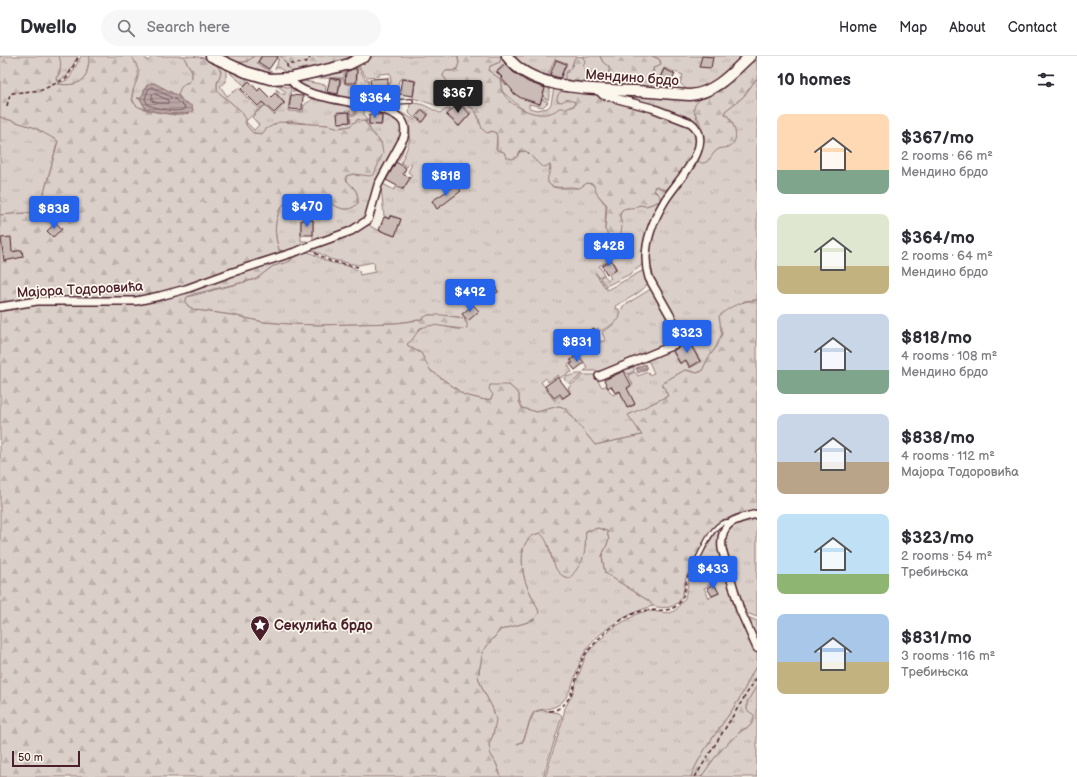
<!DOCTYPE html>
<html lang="en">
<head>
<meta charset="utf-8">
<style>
	body { margin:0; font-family:"Balsamiq Sans",sans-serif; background:#f7f7f7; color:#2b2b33; height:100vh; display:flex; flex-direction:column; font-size:15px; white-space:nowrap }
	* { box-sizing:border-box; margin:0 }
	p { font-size:13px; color:#7c7c81 }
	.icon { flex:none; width:22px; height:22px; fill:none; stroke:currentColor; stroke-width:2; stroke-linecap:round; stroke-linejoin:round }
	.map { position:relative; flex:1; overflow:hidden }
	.drawer { display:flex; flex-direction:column; background:#fff; width:320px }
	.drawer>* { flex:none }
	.scale { position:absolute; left:12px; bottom:10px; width:68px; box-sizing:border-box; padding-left:4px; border:2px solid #4a1f2b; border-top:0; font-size:11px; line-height:14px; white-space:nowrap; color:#4a1f2b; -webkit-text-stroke:3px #fbf7ec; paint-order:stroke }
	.price { position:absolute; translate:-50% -34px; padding:0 9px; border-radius:4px; background:#2563eb; color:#fff; font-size:13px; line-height:26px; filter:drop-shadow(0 1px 2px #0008) }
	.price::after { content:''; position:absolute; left:50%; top:24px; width:12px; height:9px; margin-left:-6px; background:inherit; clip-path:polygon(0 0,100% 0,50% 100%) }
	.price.current { background:#222; color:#fff }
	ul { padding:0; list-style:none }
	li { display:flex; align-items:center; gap:12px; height:100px; padding:0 20px }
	li span { display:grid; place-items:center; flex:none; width:112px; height:80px; border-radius:8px; color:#555 }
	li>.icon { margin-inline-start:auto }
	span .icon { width:48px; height:48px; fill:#fffc; stroke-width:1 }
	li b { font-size:17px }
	h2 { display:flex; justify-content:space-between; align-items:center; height:48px; padding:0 20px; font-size:17px }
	header { display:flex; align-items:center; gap:24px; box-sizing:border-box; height:56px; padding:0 20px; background:#fff; border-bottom:1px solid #e1e1e2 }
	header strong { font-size:19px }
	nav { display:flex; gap:22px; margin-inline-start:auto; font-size:14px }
	.search { width:280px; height:36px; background:#f7f7f7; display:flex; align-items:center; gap:10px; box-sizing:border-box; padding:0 14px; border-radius:22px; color:#7c7c81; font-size:15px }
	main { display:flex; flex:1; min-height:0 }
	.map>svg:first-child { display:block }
	.grass { fill:url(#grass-tufts); stroke:#92787a }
	.forest { fill:url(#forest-firs); stroke:#92787a }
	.water { fill:url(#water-rules); stroke:#8d7174 }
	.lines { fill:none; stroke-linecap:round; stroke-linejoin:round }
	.shore { stroke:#77555c; stroke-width:1 }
	.building { fill:#cabbb6; stroke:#4a1f2b }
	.lane-casing { stroke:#4a1f2b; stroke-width:6 }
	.street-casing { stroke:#4a1f2b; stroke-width:10 }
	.secondary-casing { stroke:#4a1f2b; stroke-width:13 }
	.path { stroke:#4a1f2b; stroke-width:1.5; stroke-dasharray:4 3; stroke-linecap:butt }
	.lane { stroke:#fbf7ec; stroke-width:3.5 }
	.street { stroke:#fbf7ec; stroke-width:7 }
	.secondary { stroke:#fbf7ec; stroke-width:10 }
	.labels { text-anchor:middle; stroke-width:3.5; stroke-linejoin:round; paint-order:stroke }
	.street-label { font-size:14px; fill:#4a1f2b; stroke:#fbf7ec }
	.poi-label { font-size:14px; font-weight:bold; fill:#4a1f2b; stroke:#fbf7ec; text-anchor:start }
</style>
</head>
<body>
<header>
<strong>Dwello</strong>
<div class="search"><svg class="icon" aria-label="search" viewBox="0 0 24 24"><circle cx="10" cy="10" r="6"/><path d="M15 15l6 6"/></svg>Search here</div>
<nav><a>Home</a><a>Map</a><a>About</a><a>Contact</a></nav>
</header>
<main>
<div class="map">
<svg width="757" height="721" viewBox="0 0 757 721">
	<defs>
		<pattern id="grass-tufts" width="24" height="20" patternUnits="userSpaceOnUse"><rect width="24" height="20" fill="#dbd0c9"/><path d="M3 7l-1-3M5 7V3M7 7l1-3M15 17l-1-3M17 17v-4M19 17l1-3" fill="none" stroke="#bdb2ad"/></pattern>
		<pattern id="forest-firs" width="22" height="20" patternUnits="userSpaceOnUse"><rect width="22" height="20" fill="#dbd0c9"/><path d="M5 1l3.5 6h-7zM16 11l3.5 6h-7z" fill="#bdb2ad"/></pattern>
		<pattern id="water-rules" width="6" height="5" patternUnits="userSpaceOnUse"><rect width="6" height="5" fill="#baa7a5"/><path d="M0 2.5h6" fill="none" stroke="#998787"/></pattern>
	</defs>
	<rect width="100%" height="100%" fill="#f4eee4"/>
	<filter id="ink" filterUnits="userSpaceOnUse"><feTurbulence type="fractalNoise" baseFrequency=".025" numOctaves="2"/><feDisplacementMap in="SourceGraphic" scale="8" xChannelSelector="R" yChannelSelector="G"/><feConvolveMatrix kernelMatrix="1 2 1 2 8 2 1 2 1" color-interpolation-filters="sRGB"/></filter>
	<g filter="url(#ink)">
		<path class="grass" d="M59,0H78L67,20L56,26V22L60,17Z
			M81,0H90C87,12 89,25 74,28C68,29 63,29 58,28L69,23Z
			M131,0H143L148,5L153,0H183L192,15V22L189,26L184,28L178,38L180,41L154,27L144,33L143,40L140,43L146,53L138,51L135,48L132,42L134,29Z
			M254,0H261L257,7L278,20L258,17L238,7L247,5Z
			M279,0H281L292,16L336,8L288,18L278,11L275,13L278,7L277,6L279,4L277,3Z
			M374,0H458L459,7L457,13L452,15H446L443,20L447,25L454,42L474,53L478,60L479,67L489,77L492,75L496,77L497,81L496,93L505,96V99H518L520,95H526L541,110L550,109L548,127L553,131L558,132H578L587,127L593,128L598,139L606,149L605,174H621C620,166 618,157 624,152L632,153L639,149L646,150L658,146L659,139L654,134L655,130L664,134L669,133L662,146L642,209L630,218L606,230L600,222L604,219L608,224L611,222L609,219L617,213L611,203L599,210L604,218L599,221L596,217H595L607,234L644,214C646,218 649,222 648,226C645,236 623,245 615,250L616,253H619C621,265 609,271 600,275L598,272L595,274L594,272L585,276L587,285L584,287L582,284L574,290L578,295L585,290L584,288L590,286L592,290L605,284L602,276L609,272L619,263L623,250L651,233L678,279L677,285L603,315H584L588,312L575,294L571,296L574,301L570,304L571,306L568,309L572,316L560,322L558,319L548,326L546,322L541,326L554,344L560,340L562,343L571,337L568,332L584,319H594L602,331L606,330L613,339L622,335L628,344L624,346L628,352L635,349L632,343L624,335L633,329L628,319L635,316L638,320L648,316L649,319L654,317L649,306L646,305L634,310V315L628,318L623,314L607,322V320L671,293L680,308L685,305L690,312L701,306L689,284L685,286L683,283L651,218L648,210L652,181L664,149L697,103L713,98L718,93L735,83C735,73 734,64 725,58V55L743,41L757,22V244L744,245L720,269L722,278L715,293L708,303L702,315L697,317L685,314L662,327L668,340L629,359L642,379L595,389L565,352L559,350L537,356L522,352L519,345V338L509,329L493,339L491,343L485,344L464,339L455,332L430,314L421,297L409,291L407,288C412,283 417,273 422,271C437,263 453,277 466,272L467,267L463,262L458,261L429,259L420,264L396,267L318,269L289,268L263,266L232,259L195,254L188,250L185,246L187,241L256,223L273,210L288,206L292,203V199L307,196L311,197L328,206L352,211L359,215L360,219L375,216L374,206L358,209L338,205L330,203L319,197L308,193L363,171L378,138L374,157L369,169L375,173L395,180L401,163L390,159L389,162L384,160L381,131L406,81C406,88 402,99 398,105H396L383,128L394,134L396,131L403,134L412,119L408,116L412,108L409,107L407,111L401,107C406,95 417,73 404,63C399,59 393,57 387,54C397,53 406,59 414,64L416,62L422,67L429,58L422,53L414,62L409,57L410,48C422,45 430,53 440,57L447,53H451L446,59L459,71L471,57L458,46L454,50L447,49L438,50L413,42L416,25L402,22L401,24H399L396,39L391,42L389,27H391L390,17L379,18V20L366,21L358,9Z
			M501,0L506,6L496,16L501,21L500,22L506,29L517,18L514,14L521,19L511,35L522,43L532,28L526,25L527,23L534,26L528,44L540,49L542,43L548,46L543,51L529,48V52L537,54L548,52L551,48L554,32L569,34L558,39L557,43H568L575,46V49L547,59L530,57L521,52L505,38L502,35L500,23L489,15L490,10L500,6Z
			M512,0H577C574,3 574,5 572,9C570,16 564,17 565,25L561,24V22L567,7L555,3L548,19L546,20L528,14Z
			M582,0H600L603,6L609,11L610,16L606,18L586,16L583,13L584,7Z
			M652,0H743L716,25L708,31L688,35L680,27L683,19L664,12L657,27L669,32L671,28L679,34L649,33L654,23L653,12L659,10L661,6L659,3Z
			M216,7L226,12V26L220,30L227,40L239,32L247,42L258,52L269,41L263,47L265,49L260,52L246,65L241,55L217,35V27L221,16Z
			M358,11L365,23H368L369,30H365V33L358,34L360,44H363V45L326,39L301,30V26L304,25L326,29L325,38H326L327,37L338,39L341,24L333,22L344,23L345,28L357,29V13L355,12Z
			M230,14L247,22V27L244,29L231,18Z
			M344,14V22H313Z
			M536,27L549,31L550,37L548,44L543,41L545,32L535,28Z
			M275,28L291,32L288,55L303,56L304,49L311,44V40L292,35L306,37L352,49L355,55V58H350V55L337,56L338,67L351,66L350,59H356V55L353,49L364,51V59L366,60V67L365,65L353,67L350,70L339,72L328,69L311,68L289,65L266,73L262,78L253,77L246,69V66L254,74L259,69L252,61L261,52L265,50L274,59L285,47L278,39L276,33L284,39L286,36Z
			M615,39L690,44L702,42C698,45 695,49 694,54L701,75Z
			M383,56L400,64L403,74L368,159L355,171L313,185V164H301V185H307L306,189L286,196L279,194C274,178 273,162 284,148C297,149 309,162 321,153L322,145C336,147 345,161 358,147C358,134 355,133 346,124V120L353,118L358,120C379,107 380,111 381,86C375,80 367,73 366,64H369V69H382Z
			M0,61L33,71L58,84L39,156L0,159Z
			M577,318H583L570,328L564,323L566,321Z
			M757,460V561L744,556L724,495L725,478L733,467Z
			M725,467L720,487L757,596V612H755C749,622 745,634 738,645C723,669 701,694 691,721H545L562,666L565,652L572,639L585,601L589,595L609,575L618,569L639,557L648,555L670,557L676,554L685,542L689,523L697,508L708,521L711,528L704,532L709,542L719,537L714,527L712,528L699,505L717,473Z
			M598,472L607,475L609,484L602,500L605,517L649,545L653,550C626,557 590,579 580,606C575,619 572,635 563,645C553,656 538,651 533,657C527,666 528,685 517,688L523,686L530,665L535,656L543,654L559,657L562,660L543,721H501L496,707L490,697L489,688L493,679L492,651L483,634L478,621L483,595L500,574L528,566L539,556C535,545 527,533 524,521C521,504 519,481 540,477L546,482L553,507L586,490L584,483L586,475Z
			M745,560L757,565V586Z
			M757,629L756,634L757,635V721H701C714,702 730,680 750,670L751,658L747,654V646Z"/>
		<path class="forest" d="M0,0H59C62,9 61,15 56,22L58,28C63,29 68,29 74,28C89,25 87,12 90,0H131C136,6 139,13 138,21C136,29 126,43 137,50C147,56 164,57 175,59L185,46L181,44L178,38L180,33L184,28L189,26L192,22V15L183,0C197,0 215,1 221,16L217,27V35L241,55L246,63V69L253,77L262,78L266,73L279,66L328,69L339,72L350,70L358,63L365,66L369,71L373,78L381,86L383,97L374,118L370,120L353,118L346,120V124C355,133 358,135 358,147C345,161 336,147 322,145L321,153L317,156H303L292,149L284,148C273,162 274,178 279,194L286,196L179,234L145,242L0,249V159L39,156L58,85L33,71L0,61Z
			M221,0H254C243,11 233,5 221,0Z
			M281,0H356L336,8L292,16Z
			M458,0H501L500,6L490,10L489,15L500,23C501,27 501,32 502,35C510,52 544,67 559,52C565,52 570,53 575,49V46C569,44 567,42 562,46L557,45C557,40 559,35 565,34C572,33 591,36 598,38C614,41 688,64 694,75C700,85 694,98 688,106C684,113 672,132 665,134L657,130L654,131L655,136L660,140V145L646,150L639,149C633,154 628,150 622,154L619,159C623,167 624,180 614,183L608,179L605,174L607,149L598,139L593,128L587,127C585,128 582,131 579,132C577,132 573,131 570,131C555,132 541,132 551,113L550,109L544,111L541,110L526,95H520L517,101L512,103L506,101L504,96L497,94V81L496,77L492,75L487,77L482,73L478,60L474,53L454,42L447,25L443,20L444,17L446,15H452L457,13L459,7Z
			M577,0L583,1L585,5L583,11L586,16L606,18L609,17V11L603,6L600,0H652L659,3L661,8L659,10L653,12L654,23L649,33L597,30L565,25V18L572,10L574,3Z
			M757,1V22L743,41L725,55V58C733,64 740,81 732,89C728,93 722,91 717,94C711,98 710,108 701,107L697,103C704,90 704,77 699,64C697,60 694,57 694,53C695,42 708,41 715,36C730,26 742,11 757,1Z
			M292,199V203L288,206L273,210L256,223L194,238L187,241L185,246L188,250L195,254L232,259L263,266L289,268L318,269L396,267L420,264L428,259H442L463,262L467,267V272L462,273L433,269L420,272L412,284L407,288L409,291L421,297L430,314L455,332L464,339L485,344L491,343L493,339L489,333L490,329H509L519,338V345L522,352L537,356L559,350L565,352L595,389L642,379L628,359L668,340L662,327L685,314L697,317L702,315L708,302L715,293L722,278L719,260C730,250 742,245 757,244V456C746,459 724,460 716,468C709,475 689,513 686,522C683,531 684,542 676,548C670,553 660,552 653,550L649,545L605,517L602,500L609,484L607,475L598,472L586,475C585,481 586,485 585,491C585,504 577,513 570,522C548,520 555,489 540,477C519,481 521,505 524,521C527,533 535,545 539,556L535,563L528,566L500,574L483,595L478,621L483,634L492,651L496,664L493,679L489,688L490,697L496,707L501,721H0V253L39,248L130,247Z
			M755,612H757V629L747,646V654L754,659V665L750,670L742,674L721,694L713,704L701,721H691C701,694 723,669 738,645C745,634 749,622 755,612Z"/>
		<path class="water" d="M151,27H154L180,41L181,44L192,50L193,54L190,57C175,60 161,57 146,53L141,44L137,42H141L147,29Z
			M645,308L647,313L638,317L636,312Z"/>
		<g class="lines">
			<path class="shore" d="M152,31L176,44L179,47L185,51V53C175,57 159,53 148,49L145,43L148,34Z
				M155,38L168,44V47H158L152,45V39Z"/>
		</g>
		<path class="building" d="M262,0H278L269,13L258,6Z
			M702,0L713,1L711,12L699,11Z
			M556,4L566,8L560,22L550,19Z
			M506,8L513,16L528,26L545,32L540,48L521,42L512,36L513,35L501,22L502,21L497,16Z
			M353,13H357L356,27H345L346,16Z
			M664,13L675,18L669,31L658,27Z
			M330,22L340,24L338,38L327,36Z
			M388,22V34L375,35L376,43H361V31L371,30L370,23Z
			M402,23L415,25L413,40L399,38Z
			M249,25L258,35L260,32L270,42L275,37L284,47L274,57L262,46L258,50L241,33Z
			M291,39L303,40L302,54L289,53Z
			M458,47L470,58L459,70L447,59Z
			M422,54L428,59L423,66L416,61Z
			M349,56L350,66L338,67L337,57Z
			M369,58L382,59L381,69L369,68Z
			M396,106L406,112L403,118L410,122L403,133L386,124Z
			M456,129L461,135L437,153L432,145Z
			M390,160L401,163L395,180L379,174L384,161L389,163Z
			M301,164H313V179H301Z
			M56,167L62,173L53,181L47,175Z
			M11,181L12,196L22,194L23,201L4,205L1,182Z
			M611,204L616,213L607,218L602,210Z
			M493,226L498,236L488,241L484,231Z
			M473,249L479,255L468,265L462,258Z
			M594,272L600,285L591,288L585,276Z
			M688,285L700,305L690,311L686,304L680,307L673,295Z
			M578,299L584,307L575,314L570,308L573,307L571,304Z
			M624,315L631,329L627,332L635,348L627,352L620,335L615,337L611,330L608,332L604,324Z
			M558,321L570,337L563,342L560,338L554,342L545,330Z
			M714,528L719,537L712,540L707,532Z"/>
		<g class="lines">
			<defs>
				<path id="lane" d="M367,48L411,45
					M697,504C704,492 714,462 731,466"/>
				<path id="street" d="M598,34L603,39L652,52L691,67C718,88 675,126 664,146C651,168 641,196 649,222L679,275L680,284L675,288L669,291L599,320
					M0,251L37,245H136L160,240L186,233L230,217L298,195L312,189L351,175L368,164L378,129L404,81C405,76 406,71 403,66C390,43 301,49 290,22
					M757,458C735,463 719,466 722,493L740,554L757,592"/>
				<path id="secondary" d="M211,0L246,16L270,23L290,22L338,11L349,8L365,0
					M507,0C531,35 597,33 635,35C653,36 672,38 690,39C715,37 732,17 750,0"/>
			</defs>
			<use href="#lane" class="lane-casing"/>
			<use href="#street" class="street-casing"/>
			<use href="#secondary" class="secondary-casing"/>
			<path class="path" d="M287,12V8H296L309,5L310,0
				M7,50L10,38L13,37L42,34L67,22L79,0
				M315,197L330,205L358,211
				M549,655C574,654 575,619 583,602C586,596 591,591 596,586C606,574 622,562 638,556C652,551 670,560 680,546C685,539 685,530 687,523C689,518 692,514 694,509
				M695,721L757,621"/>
			<use href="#lane" class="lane"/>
			<use href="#street" class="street"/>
			<use href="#secondary" class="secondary"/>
		</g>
	</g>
	<defs>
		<symbol id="sight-pin" viewBox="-11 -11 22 30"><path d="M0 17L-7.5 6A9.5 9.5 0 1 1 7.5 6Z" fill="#4a1f2b" stroke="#fbf7ec"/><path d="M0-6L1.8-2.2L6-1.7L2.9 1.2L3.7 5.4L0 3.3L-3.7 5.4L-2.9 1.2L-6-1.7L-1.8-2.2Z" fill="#fff"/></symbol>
	</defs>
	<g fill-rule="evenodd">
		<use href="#sight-pin" x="249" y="558" width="22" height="30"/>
	</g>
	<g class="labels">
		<g class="street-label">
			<text transform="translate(632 21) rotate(4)" y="5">Мендино брдо</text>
			<text transform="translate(80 233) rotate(-3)" y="5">Мајора Тодоровића</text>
		</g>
		<g class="poi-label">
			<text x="274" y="574">Секулића брдо</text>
		</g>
	</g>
</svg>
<div class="scale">50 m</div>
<b class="price current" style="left:458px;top:58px">$367</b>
<b class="price" style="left:375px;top:63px">$364</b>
<b class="price" style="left:446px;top:141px">$818</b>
<b class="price" style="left:307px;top:172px">$470</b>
<b class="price" style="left:54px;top:174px">$838</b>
<b class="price" style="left:609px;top:211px">$428</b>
<b class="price" style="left:470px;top:257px">$492</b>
<b class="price" style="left:687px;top:298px">$323</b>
<b class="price" style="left:577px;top:307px">$831</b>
<b class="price" style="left:713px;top:534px">$433</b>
</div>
<section class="drawer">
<h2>10 homes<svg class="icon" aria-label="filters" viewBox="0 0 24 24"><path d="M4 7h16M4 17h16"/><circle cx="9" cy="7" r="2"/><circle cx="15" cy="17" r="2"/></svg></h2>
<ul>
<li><span style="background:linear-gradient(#ffd9b3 70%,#7fa58c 0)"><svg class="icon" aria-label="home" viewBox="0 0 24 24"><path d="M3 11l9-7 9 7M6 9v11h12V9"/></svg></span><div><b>$367/mo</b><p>2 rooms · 66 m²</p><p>Мендино брдо</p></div></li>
<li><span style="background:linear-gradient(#dfe7d0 65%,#c2b280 0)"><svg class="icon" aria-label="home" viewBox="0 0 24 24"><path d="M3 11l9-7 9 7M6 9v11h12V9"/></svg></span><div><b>$364/mo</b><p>2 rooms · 64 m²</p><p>Мендино брдо</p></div></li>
<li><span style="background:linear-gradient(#c9d6e8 70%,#7fa58c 0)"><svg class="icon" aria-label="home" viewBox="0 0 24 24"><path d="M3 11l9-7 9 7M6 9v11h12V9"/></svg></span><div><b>$818/mo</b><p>4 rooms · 108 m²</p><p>Мендино брдо</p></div></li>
<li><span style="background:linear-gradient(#c9d6e8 60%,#b9a48a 0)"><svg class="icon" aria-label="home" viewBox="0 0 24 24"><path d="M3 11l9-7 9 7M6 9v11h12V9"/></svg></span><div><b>$838/mo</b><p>4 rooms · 112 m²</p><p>Мајора Тодоровића</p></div></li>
<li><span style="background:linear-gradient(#bfe0f5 75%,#8fb573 0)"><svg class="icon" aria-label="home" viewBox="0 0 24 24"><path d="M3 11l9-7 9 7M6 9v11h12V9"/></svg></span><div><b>$323/mo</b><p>2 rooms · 54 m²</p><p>Требињска</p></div></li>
<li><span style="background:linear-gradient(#a9c7e8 60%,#c2b280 0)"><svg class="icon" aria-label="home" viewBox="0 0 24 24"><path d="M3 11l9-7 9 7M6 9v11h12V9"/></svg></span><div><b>$831/mo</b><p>3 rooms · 116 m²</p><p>Требињска</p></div></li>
</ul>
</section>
</main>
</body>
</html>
